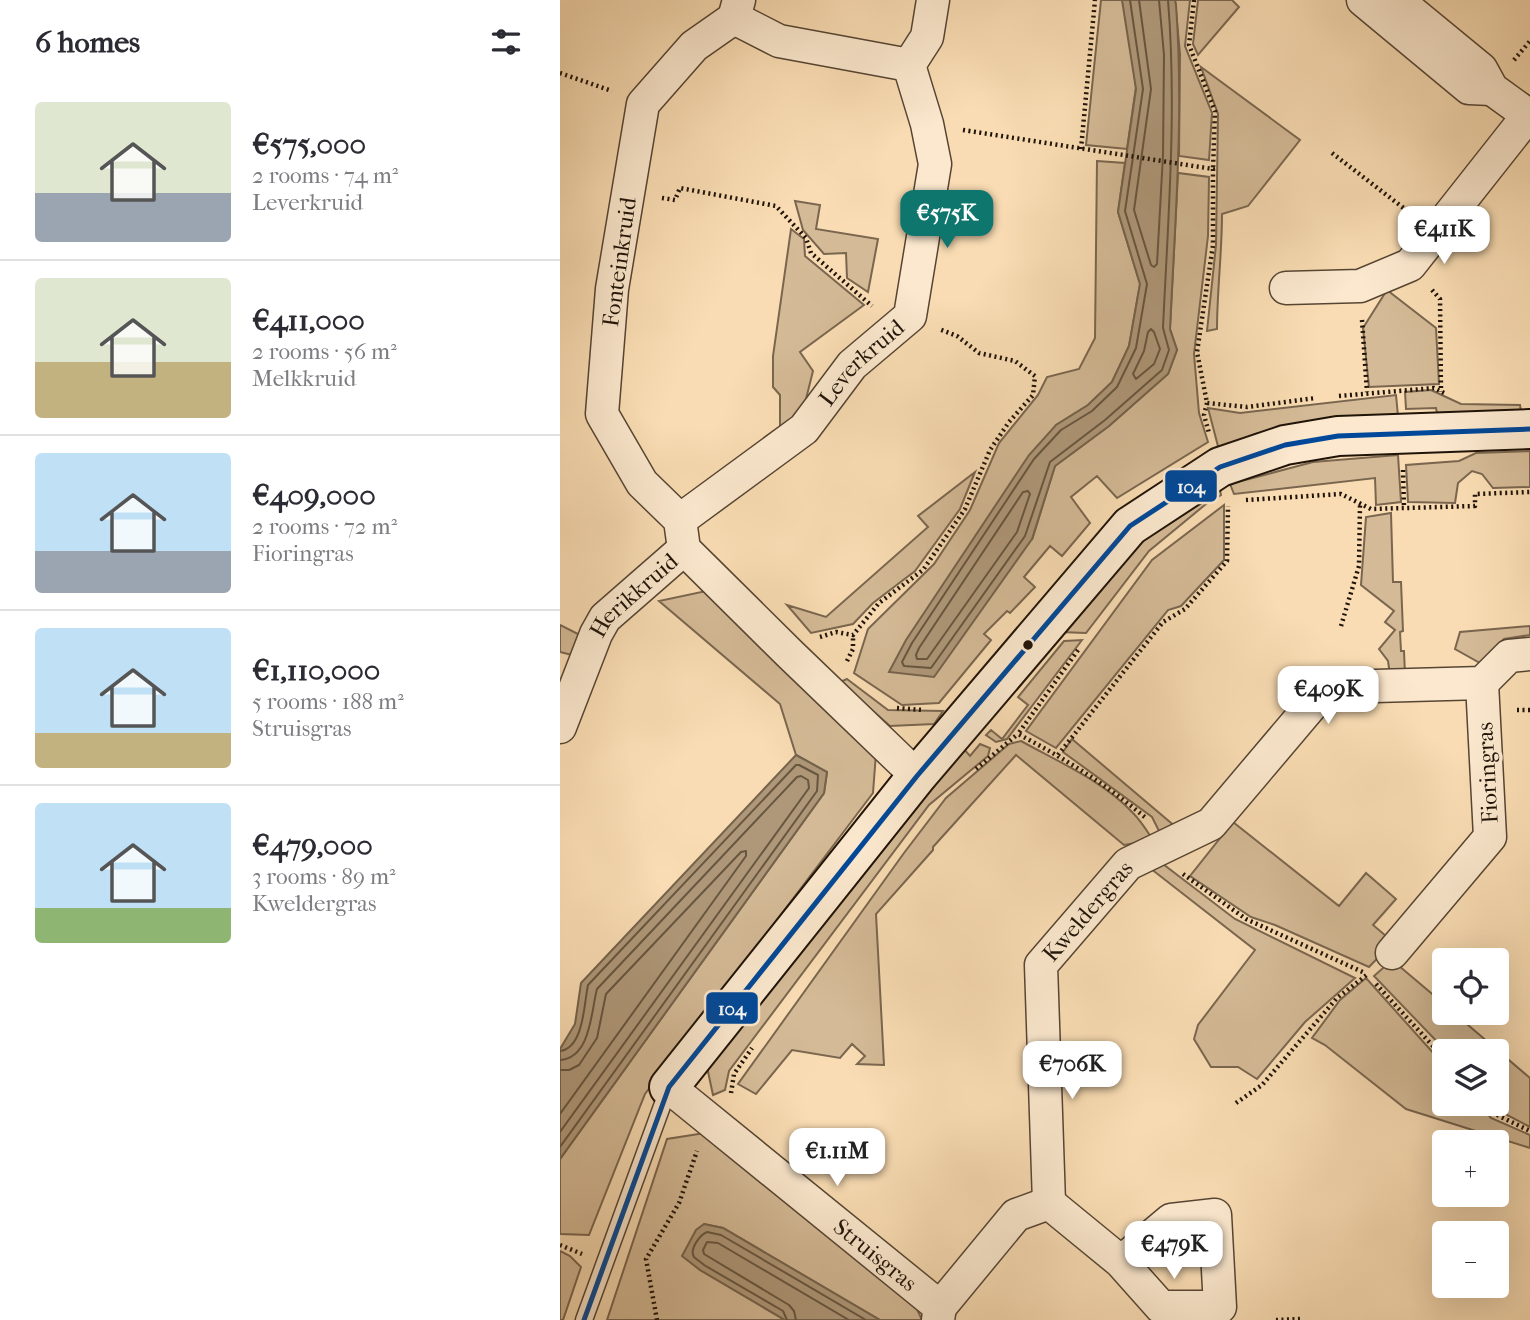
<!DOCTYPE html>
<html lang="en">
<head>
<meta charset="utf-8">
<style>
	body { margin:0; font-family:"IM FELL French Canon",serif; background:#f7f7f7; color:#2b2b33; height:100vh; display:flex; flex-direction:column; font-size:26px; white-space:nowrap }
	* { box-sizing:border-box; margin:0 }
	p { font-size:23px; color:#7c7c81 }
	.icon { flex:none; width:38px; height:38px; fill:none; stroke:currentColor; stroke-width:2; stroke-linecap:round; stroke-linejoin:round }
	.map { position:relative; flex:1; overflow:hidden }
	.drawer { display:flex; flex-direction:column; background:#fff; width:560px }
	.drawer>* { flex:none }
	.fabs { position:absolute; left:872px; top:948px; display:grid; gap:14px }
	.fabs a { display:grid; place-items:center; width:77px; height:77px; border-radius:7px; background:#fff; box-shadow:0 7px 28px #0002; font-size:35px }
	.price { position:absolute; translate:-50% -60px; padding:0 16px; border-radius:14px; background:#fff; color:#222; font-size:23px; line-height:46px; filter:drop-shadow(0 2px 4px #0008) }
	.price::after { content:''; position:absolute; left:50%; top:42px; width:21px; height:16px; margin-left:-10px; background:inherit; clip-path:polygon(0 0,100% 0,50% 100%) }
	.price.current { background:#0f766e; color:#fff }
	ul { padding:0; list-style:none }
	li { display:flex; align-items:center; gap:21px; height:175px; padding:0 35px }
	li+li { border-top:2px solid #e1e1e2 }
	li span { display:grid; place-items:center; flex:none; width:196px; height:140px; border-radius:7px; color:#555 }
	li>.icon { margin-inline-start:auto }
	span .icon { width:84px; height:84px; fill:#fffc; stroke-width:1 }
	li b { font-size:30px }
	h2 { display:flex; justify-content:space-between; align-items:center; height:84px; padding:0 35px; font-size:30px }
	main { display:flex; flex:1; min-height:0 }
	.map>svg:first-child { display:block }
	.green { fill:#d4ba96; stroke:#7a664f; stroke-width:2 }
	.water { fill:#af9879; stroke:#75634c; stroke-width:2 }
	.lines { fill:none; stroke-linecap:round; stroke-linejoin:round }
	.shore { stroke:#675640; stroke-width:2 }
	.lane-casing { stroke:#564533; stroke-width:19 }
	.street-casing { stroke:#564533; stroke-width:35 }
	.secondary-casing { stroke:#1f1308; stroke-width:42 }
	.path { stroke:#1f1308; stroke-width:4.5; stroke-dasharray:2 3.5; stroke-linecap:butt }
	.lane { stroke:#fbe8ce; stroke-width:16 }
	.street { stroke:#fbe8ce; stroke-width:32 }
	.secondary { stroke:#fbe8ce; stroke-width:38 }
	.bus-1-casing { stroke:#fbe8ce; stroke-width:10 }
	.bus-1 { stroke:#004899; stroke-width:5 }
	.bus-dot { fill:#1f1308; stroke:#fbe8ce; stroke-width:2.5 }
	.labels { text-anchor:middle; stroke-width:7; stroke-linejoin:round; paint-order:stroke }
	.street-label { font-size:23px; fill:#1f1308; stroke:#fbe8ce }
	.line-badge { stroke:#fbe8ce; stroke-width:2.5 }
	.badge-label { font-size:19px; text-anchor:middle; font-weight:bold; fill:#fff }
</style>
</head>
<body>
<main>
<section class="drawer">
<h2>6 homes<svg class="icon" aria-label="filters" viewBox="0 0 24 24"><path d="M4 7h16M4 17h16"/><circle cx="9" cy="7" r="2"/><circle cx="15" cy="17" r="2"/></svg></h2>
<ul>
<li><span style="background:linear-gradient(#dfe7d0 65%,#9aa5b1 0)"><svg class="icon" aria-label="home" viewBox="0 0 24 24"><path d="M3 11l9-7 9 7M6 9v11h12V9"/></svg></span><div><b>€575,000</b><p>2 rooms · 74 m²</p><p>Leverkruid</p></div></li>
<li><span style="background:linear-gradient(#dfe7d0 60%,#c2b280 0)"><svg class="icon" aria-label="home" viewBox="0 0 24 24"><path d="M3 11l9-7 9 7M6 9v11h12V9"/></svg></span><div><b>€411,000</b><p>2 rooms · 56 m²</p><p>Melkkruid</p></div></li>
<li><span style="background:linear-gradient(#bfe0f5 70%,#9aa5b1 0)"><svg class="icon" aria-label="home" viewBox="0 0 24 24"><path d="M3 11l9-7 9 7M6 9v11h12V9"/></svg></span><div><b>€409,000</b><p>2 rooms · 72 m²</p><p>Fioringras</p></div></li>
<li><span style="background:linear-gradient(#bfe0f5 75%,#c2b280 0)"><svg class="icon" aria-label="home" viewBox="0 0 24 24"><path d="M3 11l9-7 9 7M6 9v11h12V9"/></svg></span><div><b>€1,110,000</b><p>5 rooms · 188 m²</p><p>Struisgras</p></div></li>
<li><span style="background:linear-gradient(#bfe0f5 75%,#8fb573 0)"><svg class="icon" aria-label="home" viewBox="0 0 24 24"><path d="M3 11l9-7 9 7M6 9v11h12V9"/></svg></span><div><b>€479,000</b><p>3 rooms · 89 m²</p><p>Kweldergras</p></div></li>
</ul>
</section>
<div class="map">
<svg width="970" height="1320" viewBox="0 0 970 1320">
	<rect width="100%" height="100%" fill="#f9dcb3"/>
	<filter id="stains"><feTurbulence type="fractalNoise" baseFrequency=".00286" numOctaves="4"/><feColorMatrix values="0 0 0 0 .2 0 0 0 0 .09 0 0 0 0 .02 0 0 0 .5 -.17"/></filter>
	<radialGradient id="worn" r=".72"><stop offset=".6" stop-color="#630" stop-opacity="0"/><stop offset="1" stop-color="#630" stop-opacity=".3"/></radialGradient>
	<path class="green" d="M541,0H562L565,7L576,87L567,149L526,145Z
		M615,0H630L625,46L652,113L649,160L619,156L620,54Z
		M638,0H672L679,7L638,55L633,44Z
		M641,67L740,140L688,206L662,214C662,253 657,291 657,329L647,331L656,245L658,114Z
		M537,161L565,163L558,212L580,284L569,346L552,382L528,405L496,425L472,540L495,466L549,426L608,374L617,350L610,329L618,173L649,177L648,236L634,354L639,413L648,442L557,498L537,476L511,497L530,523L502,556L490,546L464,577L475,587L450,613L447,611L424,634L431,640L379,703L342,705L294,673L308,629L374,564L410,510L439,443L478,395L487,377L519,369L535,338Z
		M235,201L260,205L256,229L318,239L308,292L287,278L286,253L264,254L243,230Z
		M231,229L244,239L245,256L304,305L240,352L253,371L244,407L220,435V395L213,387V356Z
		M827,290L876,328L879,384L809,387L803,328Z
		M871,390L901,404L960,405L961,411L877,413L876,408L846,409L845,392Z
		M836,395L838,416L753,421L695,434L659,450L648,408L680,413Z
		M970,451V487L933,488L922,474L912,471L898,483L895,503L848,502L846,465L899,461L916,453Z
		M838,455L841,502L816,505L815,478L674,494L670,484L753,462Z
		M415,472L400,509L355,571L313,603L293,624L251,633L227,605L266,617L368,527L358,516Z
		M660,490L661,495L646,504L589,551L526,633L500,632L571,550L610,521Z
		M664,505V560L621,606L608,610L496,748L466,731L592,560Z
		M831,513L833,582H841L843,631L840,632L841,651H844L845,675H830L828,661L819,649L835,630L825,622L834,611L801,585L806,517Z
		M146,591L316,753L313,793L85,1094L29,1235L0,1234V1159L264,793L267,772L236,755L220,704L99,601Z
		M0,625L18,634L22,643L16,656L0,652Z
		M970,626V635L944,639L920,663L895,649L900,632Z
		M522,640L447,739L436,742L426,735L431,730L442,739L468,705L458,697L504,641Z
		M287,679L328,710L383,711L374,724L330,726L280,682Z
		M512,739L617,828L601,835L592,817L503,752Z
		M461,741C499,762 543,781 573,813C581,821 587,831 593,840L564,845L456,755L373,847V850L316,914L324,1065L297,1064L305,1056L292,1044L280,1058L232,1050L196,1094L178,1084L344,853L386,798L449,744Z
		M420,744L430,748L428,756L369,805L169,1071L165,1090L153,1095L147,1067L404,749L410,756Z
		M673,822L779,906L806,873L836,899L813,925L833,942L809,967L715,925L691,917L630,876Z
		M599,861L675,919L795,978L745,1022L697,1079L678,1067H651L634,1039L638,1025L695,950L586,865Z
		M832,960L884,1004V1013H894L970,1078V1127L947,1115L936,1104V1052H887L814,976Z
		M806,978L884,1065V1104H919L931,1118L970,1135V1148L846,1109L765,1045L752,1038L780,1000Z
		M151,1132L356,1307L362,1320H320L163,1228L144,1224L123,1256L140,1270L225,1320H47L107,1139Z
		M0,1251L10,1256L21,1267L3,1320H0Z"/>
	<path class="water" d="M562,0H615L616,5C624,113 615,221 610,329L617,350L608,374L549,426L495,466L472,539L374,677L329,672L346,640L469,455L496,425L528,405L552,382L569,346L580,284L558,212L576,89Z
		M236,755L267,772L264,793L0,1159V1049L15,1024L21,983Z
		M144,1224L163,1228L320,1320H225L140,1270L122,1256L136,1230Z"/>
	<g class="lines">
		<path class="shore" d="M570,0L583,89L565,211L587,284L576,348L557,387L532,411L501,430L474,459L352,643L342,662L344,666L371,668L465,536L490,462L545,420L602,370L609,350L603,328C608,219 617,109 608,0
			M579,0L591,89L574,210L591,265L594,267L597,264L603,155L604,55L599,0
			M591,329L594,332L600,349L594,364L576,379L573,374L584,351L588,332Z
			M468,491L470,494L457,532L367,659H357L356,655L359,648L463,492Z
			M0,1051C24,1048 24,1003 28,985L236,765H239L258,775L257,791L0,1147
			M0,1060C31,1058 31,1011 37,989L237,777L241,776L248,780L249,788L0,1132
			M0,1070H9L19,1065L37,1038L46,994L181,852L186,851V856L0,1114
			M227,1320L223,1311L144,1265C141,1262 137,1260 134,1257C129,1249 140,1235 147,1232L161,1235L306,1320
			M236,1320L234,1311L229,1305L144,1254L143,1250L147,1242L158,1243L289,1320"/>
		<defs>
			<path id="lane" d="M24,1320L109,1087"/>
			<g id="street">
				<path d="M179,0L174,18L134,46L83,104L52,289L42,414L82,483L120,520L124,549L230,654L357,776"/>
				<path d="M803,0L909,88L932,89"/>
				<path d="M837,0L921,69L932,89L968,115"/>
				<path d="M349,65L367,37L373,0"/>
				<path d="M726,288L800,286L850,265L970,113"/>
				<path id="s1" d="M120,520L244,429L292,365L350,316L375,164L367,124L349,65L219,41L174,18"/>
				<path id="s2" d="M0,727L36,634L45,618L124,549"/>
				<path d="M832,953L930,837L922,683"/>
				<path id="s3" d="M109,1087L380,1307L378,1320"/>
				<path d="M489,1203L561,1262L601,1307H660L655,1215L611,1220L561,1262"/>
				<path id="s4" d="M380,1307L456,1215L489,1203L481,965L568,864L651,824L761,694L815,686L922,683L949,656L970,654"/>
			</g>
			<path id="secondary" d="M109,1087L357,776L570,526L660,467L725,445L778,436L970,429"/>
		</defs>
		<use href="#lane" class="lane-casing"/>
		<use href="#street" class="street-casing"/>
		<use href="#secondary" class="secondary-casing"/>
		<path class="path" d="M634,0L629,45L655,111L653,169
			M954,60L970,41
			M0,73L52,91
			M403,130L653,169V245L637,352L647,403L687,407L756,398
			M521,149L535,0
			M772,153L850,213
			M102,198L115,200L120,188L216,206L246,238L251,253L312,306
			M872,290L880,299L881,392
			M802,320L807,392
			M779,396L874,388L884,393
			M647,403L644,415L649,433
			M843,470L844,508
			M686,500L781,494L811,509L915,506V494L970,492
			M781,626L799,566L800,504
			M260,637L276,632L293,635L319,603L363,570L405,509L430,450L449,422L473,395L475,376L455,361L419,353L397,336L379,329
			M518,650L458,734C504,758 547,785 587,819
			M287,661L293,649V635
			M337,708L363,710
			M957,710H970
			M498,755L603,622L625,609L667,561L668,506
			M416,769L458,734
			M623,874L686,919L805,973
			M816,984L884,1058
			M171,1093L174,1074L192,1048
			M676,1103L702,1085L777,998L808,974
			M925,1104L933,1113L970,1131
			M0,1245L22,1254
			M97,1320L86,1259L119,1203L137,1151
			M716,1320L740,1319"/>
		<use href="#lane" class="lane"/>
		<use href="#street" class="street"/>
		<use href="#secondary" class="secondary"/>
		<defs>
			<path id="bus-1" d="M24,1320L109,1087L357,776L570,526L660,467L725,445L778,436L970,429"/>
		</defs>
		<use href="#bus-1" class="bus-1-casing"/>
		<use href="#bus-1" class="bus-1"/>
	</g>
	<circle class="bus-dot" cx="468" cy="645" r="6"/>
	<g class="labels">
		<g class="street-label">
			<text transform="translate(59 262) rotate(-82)" y="8">Fonteinkruid</text>
			<text dy="8" stroke="none"><textPath href="#s1" startOffset="242">Leverkruid</textPath></text>
			<text dy="8" stroke="none"><textPath href="#s2" startOffset="154">Herikkruid</textPath></text>
			<text transform="translate(927 773) rotate(-93)" y="8">Fioringras</text>
			<text dy="8" stroke="none"><textPath href="#s4" startOffset="464">Kweldergras</textPath></text>
			<text dy="8" stroke="none"><textPath href="#s3" startOffset="266">Struisgras</textPath></text>
		</g>
	</g>
	<g class="line-badge">
		<rect x="604" y="469" width="54" height="34" rx="7" fill="#004899"/>
		<rect x="145" y="991" width="54" height="34" rx="7" fill="#004899"/>
	</g>
	<g class="badge-label">
		<text x="631" y="493">104</text>
		<text x="172" y="1015">104</text>
	</g>
	<rect width="100%" height="100%" filter="url(#stains)"/>
	<rect width="100%" height="100%" fill="url(#worn)"/>
</svg>
<div class="fabs">
<a><svg class="icon" aria-label="locate" viewBox="0 0 24 24"><circle cx="12" cy="12" r="6"/><path d="M12 2v4M12 18v4M2 12h4M18 12h4"/></svg></a>
<a><svg class="icon" aria-label="layers" viewBox="0 0 24 24"><path d="M12 4l9 5-9 5-9-5zM3 14l9 5 9-5"/></svg></a>
<a>+</a>
<a>−</a>
</div>
<b class="price current" style="left:387px;top:250px">€575K</b>
<b class="price" style="left:884px;top:266px">€411K</b>
<b class="price" style="left:768px;top:726px">€409K</b>
<b class="price" style="left:512px;top:1101px">€706K</b>
<b class="price" style="left:277px;top:1188px">€1.11M</b>
<b class="price" style="left:614px;top:1281px">€479K</b>
</div>
</main>
</body>
</html>
